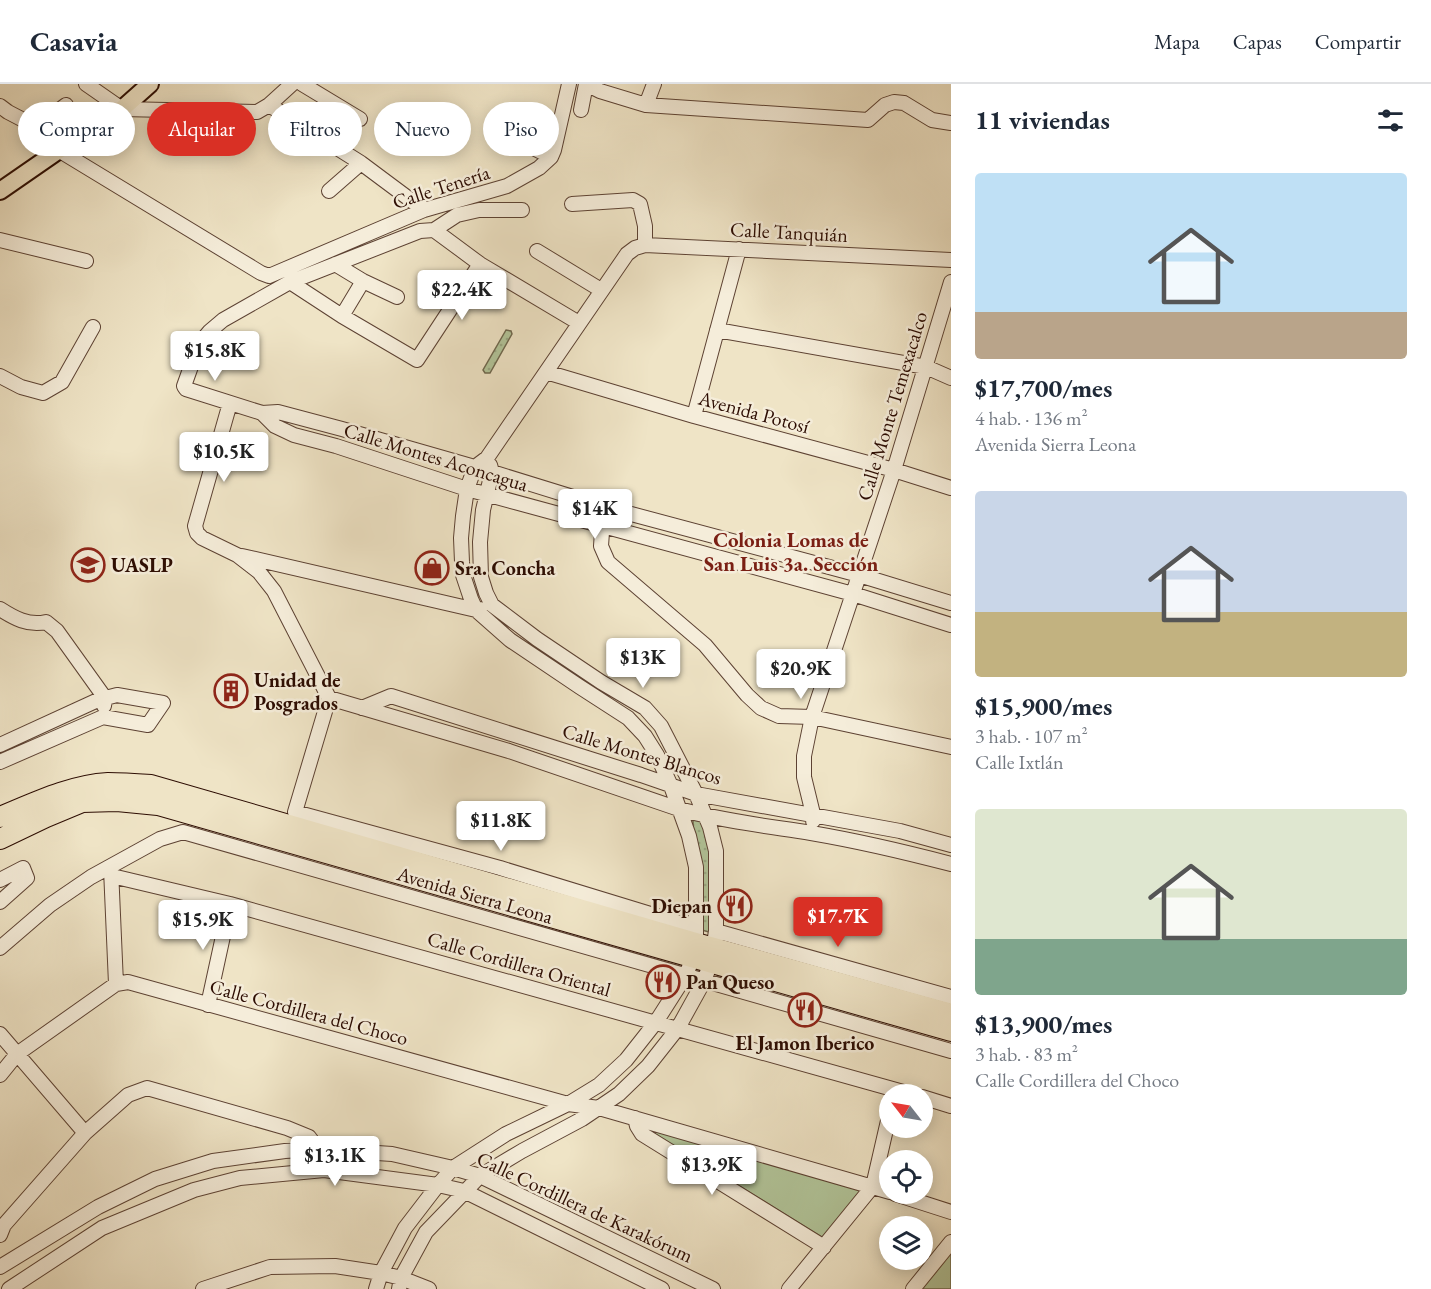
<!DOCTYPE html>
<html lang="es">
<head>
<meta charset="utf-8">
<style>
	body { margin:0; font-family:"EB Garamond",serif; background:#f2f2f3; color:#1f2937; height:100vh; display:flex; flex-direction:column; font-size:22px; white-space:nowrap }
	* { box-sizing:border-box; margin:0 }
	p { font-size:20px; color:#747a83 }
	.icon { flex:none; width:33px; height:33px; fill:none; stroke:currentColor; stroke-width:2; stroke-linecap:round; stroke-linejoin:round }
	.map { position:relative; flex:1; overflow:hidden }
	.sheet { display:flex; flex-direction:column; background:#fff; width:480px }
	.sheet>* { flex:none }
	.banner { position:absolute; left:18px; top:18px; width:570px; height:54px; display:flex; gap:12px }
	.needle { width:39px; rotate:301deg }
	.buttons { position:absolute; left:879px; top:1000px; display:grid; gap:12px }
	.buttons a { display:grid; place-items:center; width:54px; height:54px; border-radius:50%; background:#fff; box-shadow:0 3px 15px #0003; font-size:30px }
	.price { position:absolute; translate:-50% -51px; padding:0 14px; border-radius:6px; background:#fff; color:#222; font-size:20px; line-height:39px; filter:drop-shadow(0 2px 3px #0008) }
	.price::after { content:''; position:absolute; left:50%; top:36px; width:18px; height:14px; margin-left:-9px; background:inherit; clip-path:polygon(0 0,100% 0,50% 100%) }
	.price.active { background:#d93025; color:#fff }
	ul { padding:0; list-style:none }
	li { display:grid; align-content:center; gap:12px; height:318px; padding:0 24px }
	li span { display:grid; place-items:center; height:186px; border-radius:6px; color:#555 }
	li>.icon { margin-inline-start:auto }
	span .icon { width:108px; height:108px; fill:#fffc; stroke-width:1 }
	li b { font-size:26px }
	h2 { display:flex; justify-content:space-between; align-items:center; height:72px; padding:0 24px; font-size:26px }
	.pill { padding:0 21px; border-radius:27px; background:#fff; box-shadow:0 3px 15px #0003; font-size:21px; line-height:54px }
	.pill.active { background:#d93025; color:#fff }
	header { display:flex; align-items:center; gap:36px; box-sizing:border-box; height:84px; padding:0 30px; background:#fff; border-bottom:2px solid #e0e1e3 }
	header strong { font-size:28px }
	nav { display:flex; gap:33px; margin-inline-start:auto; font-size:21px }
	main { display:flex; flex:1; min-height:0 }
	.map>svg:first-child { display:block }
	.grass { fill:url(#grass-dots); stroke:#6f684e; stroke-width:1.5 }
	.park { fill:#b2c59a; stroke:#6f684e; stroke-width:1.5 }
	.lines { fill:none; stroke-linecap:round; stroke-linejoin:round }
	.minor-casing { stroke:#5d4233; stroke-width:16 }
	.major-casing { stroke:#2c0c02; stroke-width:20 }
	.highway-casing { stroke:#2c0c02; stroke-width:22 }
	.minor { stroke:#f5edda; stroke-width:14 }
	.major { stroke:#efe4c6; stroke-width:16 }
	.highway { stroke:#efe4c6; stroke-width:20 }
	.labels { text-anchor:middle; stroke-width:5; stroke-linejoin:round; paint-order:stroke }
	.street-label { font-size:20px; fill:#2c0c02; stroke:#f5edda }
	.poi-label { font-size:20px; font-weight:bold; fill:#2c0c02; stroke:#f5edda; text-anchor:start }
	.neighbourhood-label { font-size:21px; font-weight:bold; fill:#7a1f14; stroke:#f5edda }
</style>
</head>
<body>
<header>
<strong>Casavia</strong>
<nav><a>Mapa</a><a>Capas</a><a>Compartir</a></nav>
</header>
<main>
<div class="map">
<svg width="951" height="1205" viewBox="0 0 951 1205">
	<defs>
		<pattern id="grass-dots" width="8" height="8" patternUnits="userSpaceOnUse" patternTransform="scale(1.5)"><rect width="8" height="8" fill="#b2c59a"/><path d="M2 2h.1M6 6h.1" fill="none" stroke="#99a883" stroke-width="1.8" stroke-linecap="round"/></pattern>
	</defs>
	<rect width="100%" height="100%" fill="#efe4c6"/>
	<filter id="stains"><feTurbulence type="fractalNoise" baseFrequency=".00333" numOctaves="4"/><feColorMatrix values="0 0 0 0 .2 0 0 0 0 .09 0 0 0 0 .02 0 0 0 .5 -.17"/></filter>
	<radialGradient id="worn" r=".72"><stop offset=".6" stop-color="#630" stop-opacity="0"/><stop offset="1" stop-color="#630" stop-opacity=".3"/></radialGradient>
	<path class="grass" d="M506,246L511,247L512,250L490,289H485L483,286Z
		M696,733H700L709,759L711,797L709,848L698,845L693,744V736Z"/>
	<path class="park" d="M645,1044L865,1105L825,1155Z
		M951,1161V1205H917Z"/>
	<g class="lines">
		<defs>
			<path id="minor" d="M86,0L122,25L257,28L269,21L292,0
				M302,0L360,35
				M586,0L600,7L646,21L868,36L885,21L894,18L904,19L932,36L951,39
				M269,21L361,79L424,126
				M646,21L654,0
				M0,22L8,28L33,41L38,42L66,21
				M581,26L586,0
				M510,52L551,73
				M60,67L261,189L269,192L424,126L507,102L539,84L551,73L554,66L569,0
				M329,107L361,79
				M572,120L633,116L640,120L645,142V161
				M434,146L420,147L290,198L223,236L210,247L199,260L184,302L186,305L262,329L278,328L342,345L492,388L605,423L859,491L951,519
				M434,146L480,180L579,239
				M434,146L457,131L479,126H522
				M0,156L86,177
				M537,167L601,206
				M335,180L363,197L397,213
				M290,198L342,232L417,276L480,180
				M342,232L363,197
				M717,246L926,283L951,294
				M546,288L694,332L894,386L951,404
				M0,292L21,303L43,309L62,298L93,243
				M230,319L195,442L197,449L202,454L237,471L259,488L274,507L329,614L295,728L500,784L696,844
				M262,329L275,342L294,351L336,362L467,405L853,510L951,541
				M694,332L739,165
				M603,434L601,462L608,478L705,561L747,611L761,624L779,632L812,633L951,663
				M242,472L476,526L480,525
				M0,525C14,534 28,542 46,538L57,547L105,614L104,622
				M329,614L509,667L679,725C723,737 767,742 811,749C858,757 905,768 951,780
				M362,624L391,612L641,691L696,710L900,747L951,761
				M0,661L98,616L117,611L163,619L148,641L103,633L0,678
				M813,737V730L804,693V672L812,633L894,386L951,198
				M111,785L116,900
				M112,792L230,820L914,1011
				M0,796L23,784L27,794L0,818
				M716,847L951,913
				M0,864L50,821L91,793L160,755L183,748L951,967
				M208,921L230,820
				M0,950L85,1049
				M0,991L17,970L116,900L128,898L568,1020L599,1024L890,1108
				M922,1013L951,1022
				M635,1034L637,1042L642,1050L824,1163
				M895,1110L951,1128
				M0,1151L4,1141L85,1049L128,1011L147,1004L287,1044L309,1053L318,1065L319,1070
				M0,1183L98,1123L155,1095L213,1077L285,1067L318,1065L392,1070L453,1084L480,1092L713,1205
				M9,1205L102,1144L194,1106L240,1094L324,1086L438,1101L464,1107L662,1205
				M203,1205L270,1183L335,1182L381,1189L401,1194L429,1205
				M376,1205L381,1189L405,1144L438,1101L453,1084L506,1050L568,1020L599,1001L626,976L656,938L686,891L693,873L696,859V783L689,752L671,702L657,671L645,652L628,634L580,603L510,556L476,526L471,515L463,491L462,478L461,454L463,432L467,405L475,383L487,374L627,170L635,164L645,161L951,176
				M399,1205L401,1194L426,1148L480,1092L522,1067L582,1035L619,1010L648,982L678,944L704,897L711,878L716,847V767L710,743L696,710L661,642L645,624L601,598L537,555L492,521L486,509L481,493L480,458L483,426L492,388L490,381
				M789,1205L873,1102L890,1028
				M913,1205L951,1158"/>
			<path id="major" d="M0,107L104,35L122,25L150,0"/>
			<path id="highway" d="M0,733C34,719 71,701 108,699C122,699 137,700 151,701L696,859L951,930
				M0,755L46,733L82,718L117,717L158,721L951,947"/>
		</defs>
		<use href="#minor" class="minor-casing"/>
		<use href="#major" class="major-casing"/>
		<use href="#highway" class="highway-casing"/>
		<use href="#minor" class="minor"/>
		<use href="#major" class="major"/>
		<use href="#highway" class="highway"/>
	</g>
	<defs>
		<symbol id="university-ring" viewBox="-11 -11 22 22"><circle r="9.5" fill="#f5edda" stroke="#8f2418" stroke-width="1.5"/><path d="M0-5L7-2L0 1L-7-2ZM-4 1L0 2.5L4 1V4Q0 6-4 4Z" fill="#8f2418"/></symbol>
		<symbol id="shop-ring" viewBox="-11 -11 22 22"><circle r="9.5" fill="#f5edda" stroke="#8f2418" stroke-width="1.5"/><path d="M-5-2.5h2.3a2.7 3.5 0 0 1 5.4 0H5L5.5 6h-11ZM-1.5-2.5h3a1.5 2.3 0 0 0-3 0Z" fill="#8f2418"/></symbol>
		<symbol id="building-ring" viewBox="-11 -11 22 22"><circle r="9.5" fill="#f5edda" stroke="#8f2418" stroke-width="1.5"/><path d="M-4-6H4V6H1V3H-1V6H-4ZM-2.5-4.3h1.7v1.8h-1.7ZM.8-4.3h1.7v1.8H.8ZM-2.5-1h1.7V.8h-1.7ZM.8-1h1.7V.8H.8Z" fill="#8f2418"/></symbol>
		<symbol id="restaurant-ring" viewBox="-11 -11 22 22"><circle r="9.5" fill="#f5edda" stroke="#8f2418" stroke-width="1.5"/><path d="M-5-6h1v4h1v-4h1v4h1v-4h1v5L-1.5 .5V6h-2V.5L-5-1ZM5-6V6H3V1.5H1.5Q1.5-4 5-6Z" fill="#8f2418"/></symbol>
	</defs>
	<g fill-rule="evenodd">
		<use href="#university-ring" x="69" y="462" width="38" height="38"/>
		<use href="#shop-ring" x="413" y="465" width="38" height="38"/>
		<use href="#building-ring" x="212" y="588" width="38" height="38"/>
		<use href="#restaurant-ring" x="716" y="803" width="38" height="38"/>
		<use href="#restaurant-ring" x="644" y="879" width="38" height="38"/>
		<use href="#restaurant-ring" x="786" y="907" width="38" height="38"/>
	</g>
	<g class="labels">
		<g class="street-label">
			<text transform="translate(441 103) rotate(-18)" y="7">Calle Tenería</text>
			<text transform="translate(789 148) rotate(3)" y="7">Calle Tanquián</text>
			<text transform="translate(892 322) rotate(-73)" y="7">Calle Monte Temexacalco</text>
			<text transform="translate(754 328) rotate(15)" y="7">Avenida Potosí</text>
			<text transform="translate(436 373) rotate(17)" y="7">Calle Montes Aconcagua</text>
			<text transform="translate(642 670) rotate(17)" y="7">Calle Montes Blancos</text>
			<text transform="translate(475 811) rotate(16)" y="7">Avenida Sierra Leona</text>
			<text transform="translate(519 880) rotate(16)" y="7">Calle Cordillera Oriental</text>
			<text transform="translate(309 928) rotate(15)" y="7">Calle Cordillera del Choco</text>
			<text transform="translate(585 1123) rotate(25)" y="7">Calle Cordillera de Karakórum</text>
		</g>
		<g class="poi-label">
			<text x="111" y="488">UASLP</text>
			<text x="455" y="491">Sra. Concha</text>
			<text x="254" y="603">Unidad de<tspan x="254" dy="23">Posgrados</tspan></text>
			<text x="712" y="829" text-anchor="end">Diepan</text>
			<text x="686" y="905">Pan Queso</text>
			<text x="805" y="966" text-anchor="middle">El Jamon Iberico</text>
		</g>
		<g class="neighbourhood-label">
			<text x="791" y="463">Colonia Lomas de<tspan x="791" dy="24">San Luis 3a. Sección</tspan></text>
		</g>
	</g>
	<rect width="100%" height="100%" filter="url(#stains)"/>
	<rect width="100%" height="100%" fill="url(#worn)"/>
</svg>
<div class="buttons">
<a><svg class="needle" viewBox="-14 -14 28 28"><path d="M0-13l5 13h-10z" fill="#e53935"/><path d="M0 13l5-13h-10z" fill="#747a83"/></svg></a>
<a><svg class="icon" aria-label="locate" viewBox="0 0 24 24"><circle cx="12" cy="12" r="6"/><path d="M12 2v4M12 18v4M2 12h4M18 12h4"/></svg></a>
<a><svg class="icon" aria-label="layers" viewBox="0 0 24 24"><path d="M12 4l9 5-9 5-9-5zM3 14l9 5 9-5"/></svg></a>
</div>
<b class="price" style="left:462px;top:237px">$22.4K</b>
<b class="price" style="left:215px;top:298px">$15.8K</b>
<b class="price" style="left:224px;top:399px">$10.5K</b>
<b class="price" style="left:595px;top:456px">$14K</b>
<b class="price" style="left:643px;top:605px">$13K</b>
<b class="price" style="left:801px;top:616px">$20.9K</b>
<b class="price" style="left:501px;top:768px">$11.8K</b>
<b class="price active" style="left:838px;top:864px">$17.7K</b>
<b class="price" style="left:203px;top:867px">$15.9K</b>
<b class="price" style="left:335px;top:1103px">$13.1K</b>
<b class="price" style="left:712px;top:1112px">$13.9K</b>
<div class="banner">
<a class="pill">Comprar</a>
<a class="pill active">Alquilar</a>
<a class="pill">Filtros</a>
<a class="pill">Nuevo</a>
<a class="pill">Piso</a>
</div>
</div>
<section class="sheet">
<h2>11 viviendas<svg class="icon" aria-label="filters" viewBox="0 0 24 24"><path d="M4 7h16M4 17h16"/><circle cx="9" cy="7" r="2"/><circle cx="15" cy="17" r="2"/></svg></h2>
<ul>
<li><span style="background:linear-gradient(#bfe0f5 75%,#b9a48a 0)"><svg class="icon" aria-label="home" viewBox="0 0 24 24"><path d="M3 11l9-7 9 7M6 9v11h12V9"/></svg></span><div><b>$17,700/mes</b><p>4 hab. · 136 m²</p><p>Avenida Sierra Leona</p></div></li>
<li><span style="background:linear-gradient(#c9d6e8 65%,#c2b280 0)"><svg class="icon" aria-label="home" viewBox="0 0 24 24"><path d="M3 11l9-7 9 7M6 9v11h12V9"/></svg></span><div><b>$15,900/mes</b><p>3 hab. · 107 m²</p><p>Calle Ixtlán</p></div></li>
<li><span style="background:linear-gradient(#dfe7d0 70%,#7fa58c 0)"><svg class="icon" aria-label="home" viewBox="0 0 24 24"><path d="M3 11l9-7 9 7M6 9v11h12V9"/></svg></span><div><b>$13,900/mes</b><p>3 hab. · 83 m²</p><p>Calle Cordillera del Choco</p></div></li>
</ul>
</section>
</main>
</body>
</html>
